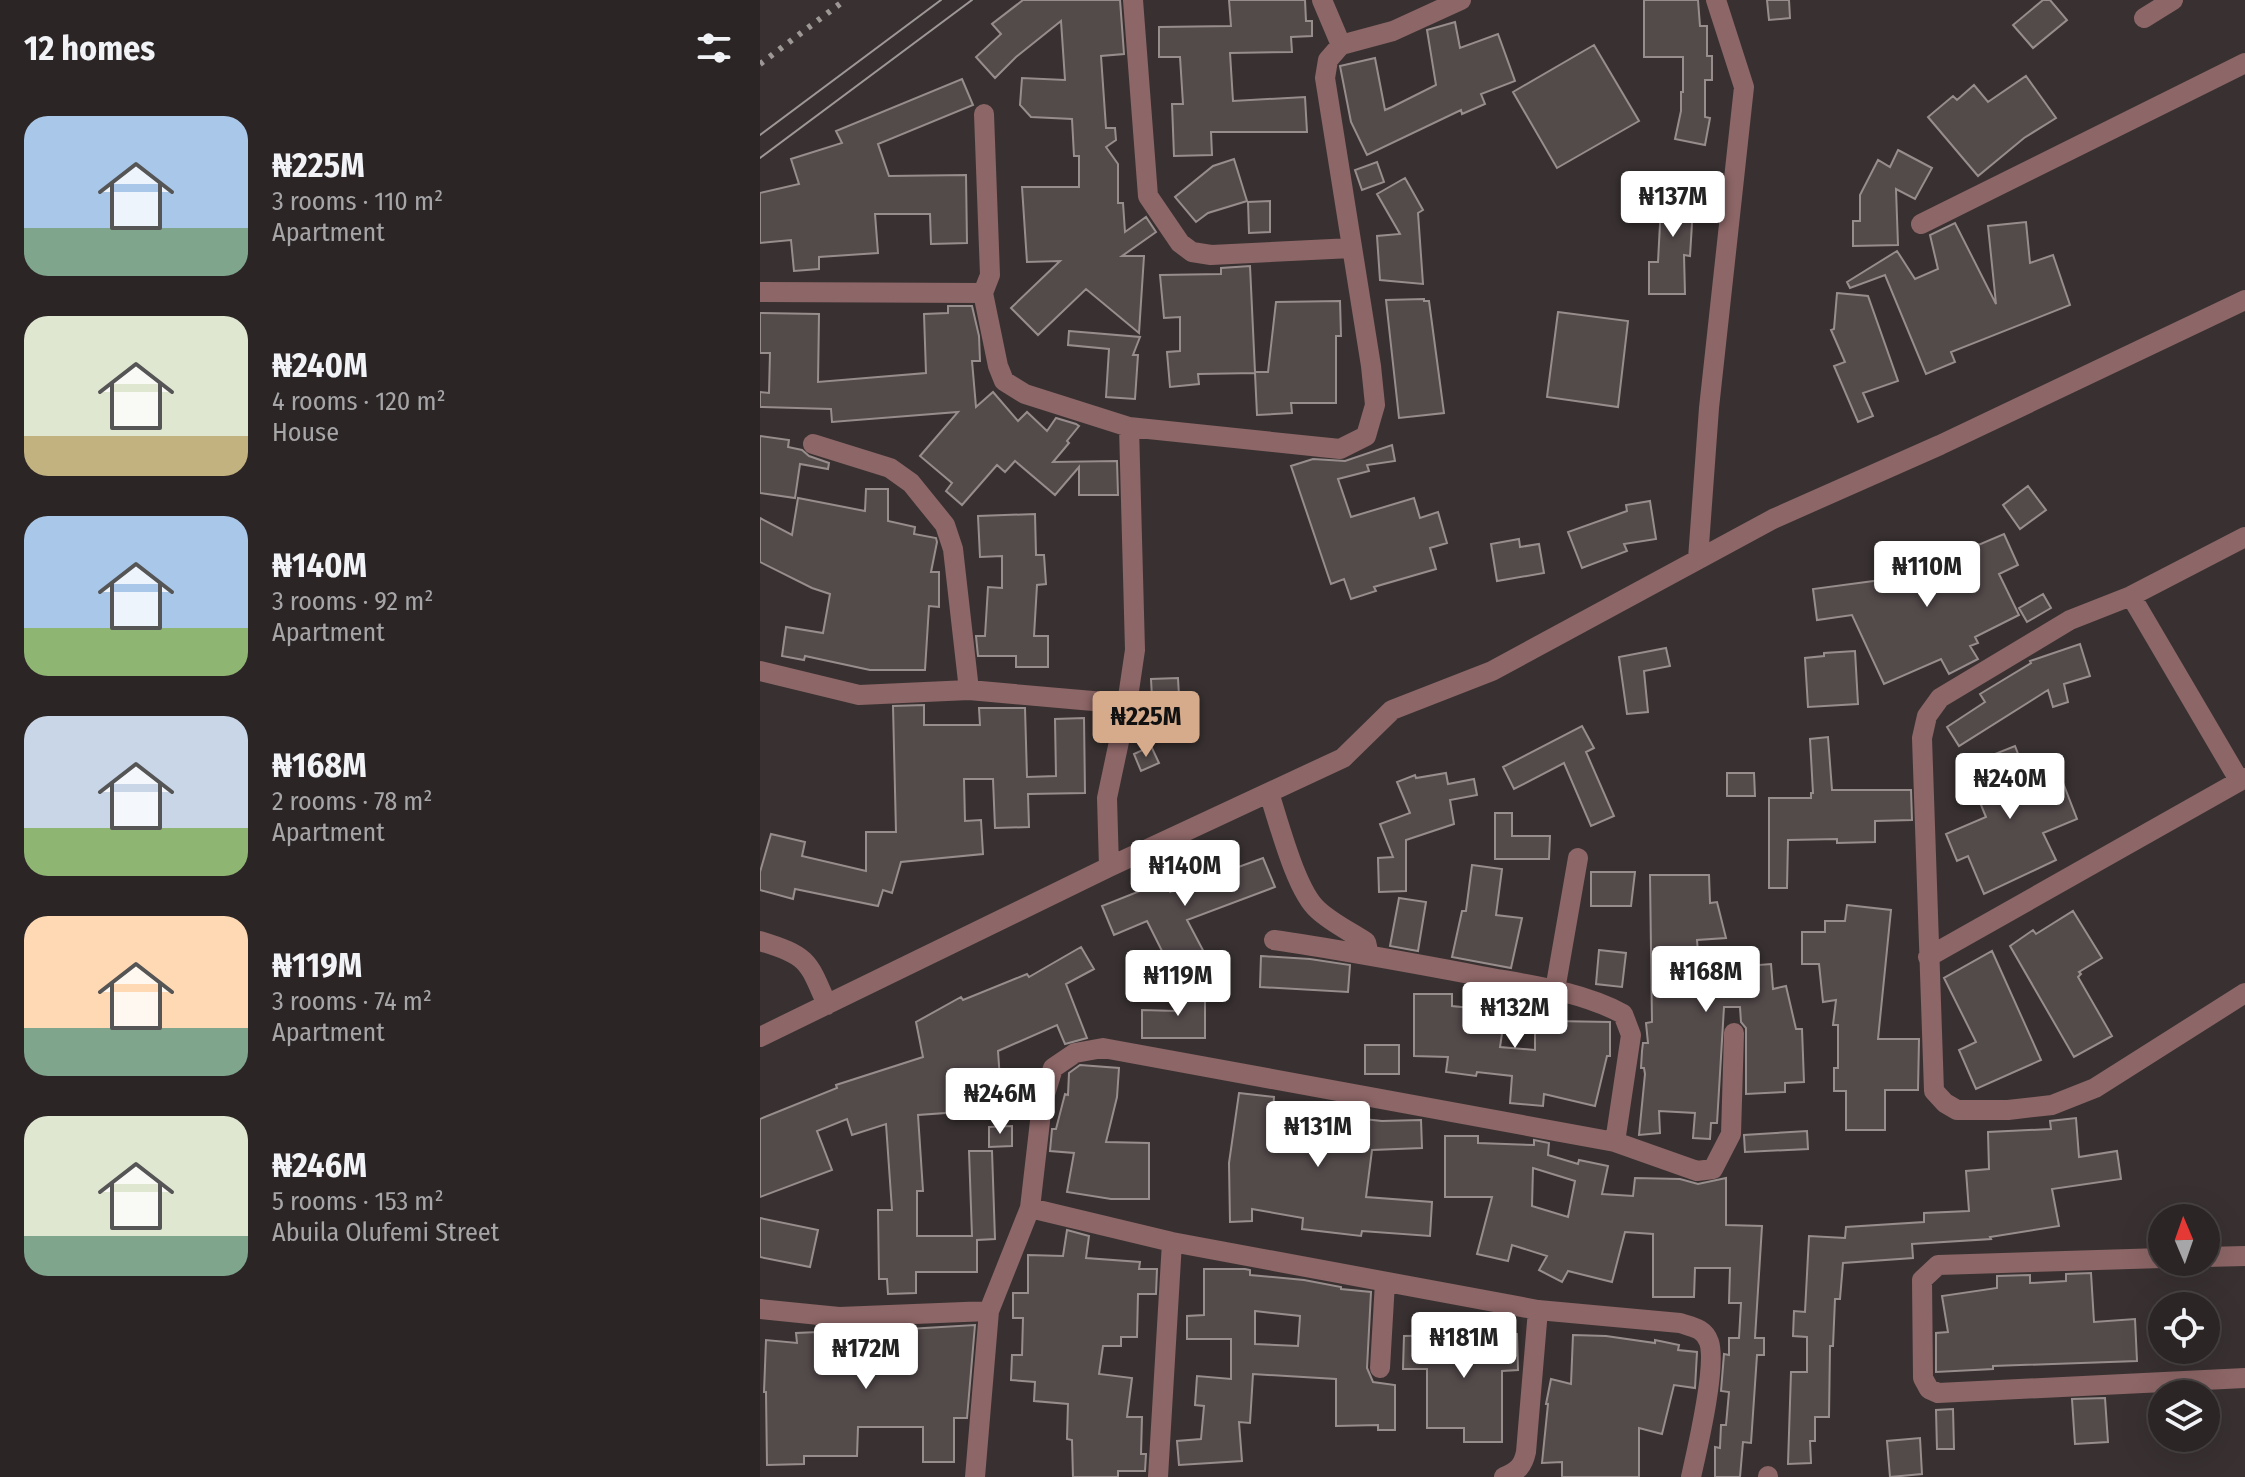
<!DOCTYPE html>
<html lang="en">
<head>
<meta charset="utf-8">
<style>
	body { margin:0; font-family:"Fira Sans Condensed",sans-serif; background:#332d2d; color:#f1f3f6; height:100vh; display:flex; flex-direction:column; font-size:30px; white-space:nowrap }
	* { box-sizing:border-box; margin:0 }
	p { font-size:26px; color:#a6a5a7 }
	.icon { flex:none; width:44px; height:44px; fill:none; stroke:currentColor; stroke-width:2; stroke-linecap:round; stroke-linejoin:round }
	.map { position:relative; flex:1; overflow:hidden }
	.panel { display:flex; flex-direction:column; background:#2b2525; width:760px }
	.panel>* { flex:none }
	.needle { width:52px; rotate:358deg }
	.fabs { position:absolute; left:1388px; top:1204px; display:grid; gap:16px }
	.fabs a { display:grid; place-items:center; width:72px; height:72px; border-radius:50%; background:#2b2525; box-shadow:0 8px 32px #0002,0 0 0 2px #474242; font-size:40px }
	.price { position:absolute; translate:-50% -68px; padding:0 18px; border-radius:8px; background:#fff; color:#222; font-size:26px; line-height:52px; filter:drop-shadow(0 2px 4px #0008) }
	.price::after { content:''; position:absolute; left:50%; top:48px; width:24px; height:18px; margin-left:-12px; background:inherit; clip-path:polygon(0 0,100% 0,50% 100%) }
	.price.on { background:#d6ab8b; color:#111 }
	ul { padding:0; list-style:none }
	li { display:flex; align-items:center; gap:24px; height:200px; padding:0 24px }
	li span { display:grid; place-items:center; flex:none; width:224px; height:160px; border-radius:24px; color:#555 }
	li>.icon { margin-inline-start:auto }
	span .icon { width:96px; height:96px; fill:#fffc; stroke-width:1 }
	li b { font-size:34px }
	h2 { display:flex; justify-content:space-between; align-items:center; height:96px; padding:0 24px; font-size:34px }
	main { display:flex; flex:1; min-height:0 }
	.map>svg:first-child { display:block }
	.building { fill:#534a4a; stroke:#988d8d; stroke-width:2; fill-rule:evenodd }
	.lines { fill:none; stroke-linecap:round; stroke-linejoin:round }
	.minor { stroke:#8d6667; stroke-width:20 }
	.tram { stroke:#9d9796; stroke-width:2 }
	.rail { stroke:#9d9796; stroke-width:6; stroke-dasharray:4 8; stroke-linecap:butt }
</style>
</head>
<body>
<main>
<section class="panel">
<h2>12 homes<svg class="icon" aria-label="filters" viewBox="0 0 24 24"><path d="M4 7h16M4 17h16"/><circle cx="9" cy="7" r="2"/><circle cx="15" cy="17" r="2"/></svg></h2>
<ul>
<li><span style="background:linear-gradient(#a9c7e8 70%,#7fa58c 0)"><svg class="icon" aria-label="home" viewBox="0 0 24 24"><path d="M3 11l9-7 9 7M6 9v11h12V9"/></svg></span><div><b>₦225M</b><p>3 rooms · 110 m²</p><p>Apartment</p></div></li>
<li><span style="background:linear-gradient(#dfe7d0 75%,#c2b280 0)"><svg class="icon" aria-label="home" viewBox="0 0 24 24"><path d="M3 11l9-7 9 7M6 9v11h12V9"/></svg></span><div><b>₦240M</b><p>4 rooms · 120 m²</p><p>House</p></div></li>
<li><span style="background:linear-gradient(#a9c7e8 70%,#8fb573 0)"><svg class="icon" aria-label="home" viewBox="0 0 24 24"><path d="M3 11l9-7 9 7M6 9v11h12V9"/></svg></span><div><b>₦140M</b><p>3 rooms · 92 m²</p><p>Apartment</p></div></li>
<li><span style="background:linear-gradient(#c9d6e8 70%,#8fb573 0)"><svg class="icon" aria-label="home" viewBox="0 0 24 24"><path d="M3 11l9-7 9 7M6 9v11h12V9"/></svg></span><div><b>₦168M</b><p>2 rooms · 78 m²</p><p>Apartment</p></div></li>
<li><span style="background:linear-gradient(#ffd9b3 70%,#7fa58c 0)"><svg class="icon" aria-label="home" viewBox="0 0 24 24"><path d="M3 11l9-7 9 7M6 9v11h12V9"/></svg></span><div><b>₦119M</b><p>3 rooms · 74 m²</p><p>Apartment</p></div></li>
<li><span style="background:linear-gradient(#dfe7d0 75%,#7fa58c 0)"><svg class="icon" aria-label="home" viewBox="0 0 24 24"><path d="M3 11l9-7 9 7M6 9v11h12V9"/></svg></span><div><b>₦246M</b><p>5 rooms · 153 m²</p><p>Abuila Olufemi Street</p></div></li>
</ul>
</section>
<div class="map">
<svg width="1485" height="1477" viewBox="0 0 1485 1477">
	<rect width="100%" height="100%" fill="#393131"/>
	<path class="building" d="M263,0H360L364,54L341,56L346,128H355L356,140L346,147L358,164V203H363L365,232L386,217L396,232L362,256H384L379,333L326,289L278,335L251,308L300,261L267,262L262,187H319V156H314L312,119L271,117L260,105L262,78L305,80L301,21L256,57L235,78L216,57L241,34L232,24Z
		M469,0H545L546,21H552V36L531,37L532,52L470,53L473,101L545,97L547,132H451L452,155L414,156L412,104H423L420,57H399V27L471,26Z
		M884,0H938L940,26H947V56H952V80H945V117L950,118L945,145L915,139L921,111V92H923V57H884Z
		M1007,0H1029L1030,18L1009,20Z
		M1283,0H1290L1307,20L1273,48L1253,25Z
		M695,22L700,48L738,34L755,81L721,94L725,104L702,114L701,110L607,155L591,122L580,66L615,58L625,110L632,107L676,85L667,30Z
		M834,45L879,121L797,168L753,92Z
		M1266,76L1296,118L1264,138L1218,176L1168,117L1193,96L1197,100L1214,85L1228,102Z
		M202,79L213,105L118,144L129,176L206,175L207,243L171,244L170,214H115L118,253L59,257V269L34,271L31,240L0,243V193L39,184L31,159L82,143L76,131Z
		M1138,150L1172,168L1155,199L1136,189L1138,245L1093,246V221H1100V195L1118,160L1130,167Z
		M474,159L487,201L448,213L436,222L415,197L453,166Z
		M617,162L624,182L602,190L595,170Z
		M930,177L933,207L930,256L924,255L925,294H889V262H898L901,205H907L906,178Z
		M645,178L663,210L658,213L663,284L620,280L617,236L640,234L617,194Z
		M510,201V232L489,233L488,202Z
		M1266,222L1270,263L1293,255L1310,305L1191,352L1195,362L1166,374L1125,275L1090,288L1087,282L1137,251L1155,279L1178,269L1170,235L1195,223L1236,304L1228,226Z
		M490,266L495,372H508L516,302L580,301L581,336H576V403H531L532,413L497,415L495,373L438,374L439,384L410,387L407,352L420,351V317L404,318L400,275L461,274V268Z
		M1077,293L1108,296L1138,381L1103,393L1113,416L1098,422L1074,366L1085,362L1071,330L1074,329Z
		M664,299V301H669L684,413L639,418L626,300Z
		M188,306H212L219,336L220,361H212L216,407L233,392L258,421L267,412L287,431L296,418L316,424L319,426L307,441L309,443L293,462L357,461L358,495H319V467L295,495L255,461L245,472L237,465L202,505L186,491L192,483L160,456L198,412L72,422L71,409L0,407V392L9,393L10,353H0V313L59,314L58,382L166,373L164,314L188,313Z
		M798,312L868,321L858,407L787,397Z
		M309,331L380,337L373,355H378L375,399L346,397L349,349L308,345Z
		M0,436L29,440L28,447L42,450L49,456L69,463L68,469L40,464L35,498L0,493Z
		M632,445L635,461L607,465L609,471L578,479L591,517L654,498L660,518L678,512L687,543L670,548L676,569L614,587L616,591L591,599L584,579L571,584L531,466L553,459L585,461Z
		M1268,486L1286,510L1260,529L1243,505Z
		M106,489H128V521L155,527L154,534L176,538L177,542L171,572H179V607L169,606L165,670H110L45,656L44,660L22,656L26,627L63,633L70,594L52,588L0,562V518L32,535L38,498L105,511Z
		M890,501L896,539L864,544L867,551L822,568L808,532L867,511L866,505Z
		M275,514L276,555H284L286,584L277,585L274,636H288V667H256V656H218L216,636H225L228,587L242,588V556L220,557L218,516Z
		M1244,534L1258,565L1239,574L1259,615L1215,637L1218,643L1210,646L1218,659L1189,674L1181,659L1124,684L1092,615L1057,620L1053,589L1121,580L1180,554L1183,560Z
		M759,539L760,547L779,544L784,573L737,581L731,544Z
		M1283,594L1291,608L1267,622L1259,608Z
		M1320,644L1330,676L1304,684L1308,702L1293,707L1288,690L1199,746L1187,727L1225,702L1220,694L1271,663L1270,661Z
		M906,648L910,666L884,671L888,712L867,714L859,657Z
		M1095,651L1098,704L1048,707L1045,658L1064,656V653Z
		M418,678L420,715L393,716L391,679Z
		M164,705V725H220L219,708H265L267,777L296,776L295,719L324,718L325,793L268,794L269,827L235,828L233,779H204L205,821L221,820L223,854L141,862L132,893L123,890L118,906L35,889L33,899L0,890V872L11,834L45,842L42,856L106,871V832H136L133,706Z
		M822,726L834,748L826,752L854,816L831,826L804,763L754,789L743,767Z
		M1068,737L1072,790H1151L1152,820L1115,821V842L1077,843V839L1028,840L1027,888H1009V798H1051V793H1053L1050,739Z
		M391,746L399,763L381,771L374,754Z
		M1255,746L1271,787L1300,775L1317,819L1283,833L1296,860L1224,894L1208,856L1197,861L1186,834L1226,817L1205,766Z
		M686,773L688,784L714,779L717,795L690,800L694,824L646,840V891L619,892L618,858L633,857L620,824L650,813L637,782L655,775L656,778Z
		M967,773H994L995,796H967Z
		M735,813H752V836H790L789,859H735Z
		M503,858L515,887L427,920L445,954L412,971L387,921L354,935L342,906L380,891L378,887L404,877L410,892Z
		M712,865L742,869L736,915L762,918L751,968L692,957L702,911H706Z
		M831,872H875L871,906H831Z
		M890,875H949L950,903L957,902L966,938L937,940L941,991L976,988L974,967L1011,964L1013,989L1026,986L1036,1029H1042L1044,1082L1025,1083V1092L986,1094V1028L981,1022L980,1007H964L957,1123H951L950,1139L933,1138L935,1113L899,1111L900,1133L879,1135L885,1074L884,1068H881L882,1051L883,1043H888L886,1023L892,1022Z
		M639,898L666,902L658,951L630,946Z
		M1087,905L1131,910L1118,1039H1159L1158,1090H1125V1130H1086V1091H1074V1068H1078V1025H1073L1076,1000L1063,1002L1059,964H1042V932H1065V921H1085Z
		M1313,911L1342,958L1319,972L1321,974L1318,977L1352,1036L1314,1057L1250,946L1273,930L1276,934Z
		M321,947L334,969L306,984L327,1038L305,1044L297,1025L238,1051L242,1109L158,1115L163,1191H157V1236H212L209,1151H232L235,1239L217,1240V1272H156V1293L128,1294L127,1279H119L118,1210H132L126,1124L92,1135L87,1119L57,1131L72,1170L0,1197V1119L77,1088L76,1085L163,1057L156,1022L201,997L203,1000L267,974L269,977Z
		M839,950L866,953L862,987L836,984Z
		M1232,951L1281,1060L1216,1089L1199,1050L1216,1042L1184,978Z
		M501,956L550,959L590,965L588,992L500,987Z
		M416,989L445,990V1038H382V1010L416,1011Z
		M654,994H692V1006L730,1010L729,1025L743,1027L740,1047L775,1050V1011H794V1021L850,1022V1056H847L835,1106L784,1094L783,1106L750,1103L752,1076L717,1072L716,1076L686,1072L688,1057L654,1056Z
		M605,1045H639V1074H605Z
		M320,1065L359,1068L357,1097L346,1142L389,1143V1199H351L307,1192L314,1153L290,1151L292,1129H296L305,1094L308,1095L309,1073Z
		M479,1093L514,1097L513,1111L547,1113V1102H568L575,1104V1116L622,1121L661,1120L662,1148L612,1150L606,1197L672,1202L670,1236L602,1231L601,1236L542,1229L543,1218L492,1209V1221L470,1222L469,1163Z
		M1316,1118L1319,1157L1357,1151L1361,1179L1292,1189L1299,1226L1230,1237L1231,1239L1152,1244L1153,1258L1083,1263L1080,1299H1075L1073,1346H1070L1069,1417H1055V1441H1050L1051,1463L1028,1464L1031,1372H1047V1337L1033,1336L1034,1311L1045,1312L1049,1236L1085,1238L1086,1227L1164,1222V1213L1209,1211L1206,1171L1229,1169L1228,1132L1291,1129L1290,1121Z
		M252,1126V1146L229,1147V1127Z
		M1047,1131L1048,1149L985,1152L984,1135Z
		M685,1136H718V1143L774,1145V1140L789,1143L788,1155L818,1164L819,1160L848,1166L842,1194L873,1196L875,1178L920,1179L938,1184L966,1178V1225L1002,1226L995,1338H1004V1355H997L991,1443L983,1442L980,1477H955V1447L960,1448L961,1425H966L969,1392L961,1391L964,1354L969,1355V1338H979L981,1303H969L970,1268H935L934,1297H893V1234L865,1232L852,1282L808,1271L802,1282L779,1270L787,1256L752,1245L748,1261L717,1254L732,1197H685ZM773,1168L815,1181L808,1217L772,1206Z
		M0,1218L58,1230L50,1267L0,1257Z
		M307,1230L329,1236L326,1258L380,1262L379,1269H397L396,1294H378L377,1337H361V1346H343L339,1374L372,1378L367,1417H382L381,1454H386L385,1471H358V1477H313L312,1440L307,1439L308,1404L274,1401L275,1382L251,1380L252,1355H262L263,1318H253V1293H268V1255L303,1256Z
		M444,1269H485L490,1270V1275L544,1280L581,1287V1289L611,1292L607,1368L613,1382L635,1385V1430H618V1425L576,1426V1379L493,1374L490,1423L479,1422L482,1461L419,1465L417,1441L441,1439L444,1406L435,1405L437,1376L471,1379V1339H427V1316L444,1315ZM495,1311L540,1316L538,1346L495,1344Z
		M1331,1273L1334,1322L1375,1319L1377,1361L1233,1366V1369L1176,1372V1333L1188,1332L1182,1296L1237,1288V1276L1270,1275V1283L1306,1281V1274Z
		M729,1314L740,1316L741,1331L694,1320L695,1315Z
		M215,1325L207,1418H194V1462H163V1427H98L97,1456H44V1464L7,1465L6,1392H4L6,1340L37,1343L36,1333L58,1332V1340H114V1331Z
		M757,1334L758,1370L742,1371V1442H704V1428H667V1369H643L644,1336Z
		M813,1335L846,1336L895,1343V1340L919,1345L918,1350L937,1352L935,1388L914,1385L902,1434L879,1428V1477H802V1462L782,1463L788,1404H786L791,1379L811,1384Z
		M1345,1398L1348,1442L1315,1444L1312,1399Z
		M1193,1409L1194,1449H1177L1176,1410Z
		M1160,1438L1162,1474L1130,1477L1127,1441Z"/>
	<g class="lines">
		<path class="minor" d="M373,0L388,196L420,243L432,252L451,255L592,248
			M562,0L581,45
			M1384,18L1413,0
			M224,114L230,275L223,293L238,366L244,381L265,394L369,427L580,449L606,436L615,405L611,366L565,78L568,60L581,45L633,31L701,0
			M1161,224L1485,63
			M0,292L223,293
			M53,444L130,468L151,483L185,525L193,549L209,690
			M1485,537L1371,596L1310,620L1180,698L1167,716L1162,738L1174,1091L1185,1103L1197,1110H1248L1292,1105L1335,1088L1485,993
			M938,559L949,408L984,87L956,0
			M1371,596L1479,780
			M0,671L99,695L209,690L367,704
			M509,793C519,823 536,891 558,910C572,923 591,932 606,942L609,955
			M349,867L347,798L367,704L375,650L369,427
			M514,940C583,950 652,963 721,976C769,985 820,991 863,1014L871,1035L855,1142
			M0,941C48,956 48,960 67,1005
			M1168,957L1485,778
			M795,990L818,858
			M0,1037L349,867L583,758L632,710L732,671L1013,519L1180,445L1485,300
			M270,1208L412,1242L778,1310L920,1323C932,1327 944,1328 949,1342C957,1366 937,1450 931,1477
			M1446,1257L1485,1256
			M1402,1258L1178,1265L1162,1280L1163,1378L1169,1389L1178,1393L1485,1378
			M0,1309L79,1317L229,1311
			M620,1368L625,1282
			M1008,1476V1477
			M215,1477L229,1311L270,1208L282,1104L293,1068L315,1053L343,1048L855,1142L937,1171L953,1169L971,1134L974,1033
			M398,1477L412,1242
			M744,1477C758,1471 763,1466 766,1452L778,1310"/>
		<path class="tram" d="M0,135L181,0
			M0,158L212,0"/>
		<path class="rail" d="M0,64L85,0"/>
	</g>
</svg>
<div class="fabs">
<a><svg class="needle" viewBox="-14 -14 28 28"><path d="M0-13l5 13h-10z" fill="#e53935"/><path d="M0 13l5-13h-10z" fill="#a6a5a7"/></svg></a>
<a><svg class="icon" aria-label="locate" viewBox="0 0 24 24"><circle cx="12" cy="12" r="6"/><path d="M12 2v4M12 18v4M2 12h4M18 12h4"/></svg></a>
<a><svg class="icon" aria-label="layers" viewBox="0 0 24 24"><path d="M12 4l9 5-9 5-9-5zM3 14l9 5 9-5"/></svg></a>
</div>
<b class="price" style="left:913px;top:239px">₦137M</b>
<b class="price" style="left:1167px;top:609px">₦110M</b>
<b class="price on" style="left:386px;top:759px">₦225M</b>
<b class="price" style="left:1250px;top:821px">₦240M</b>
<b class="price" style="left:425px;top:908px">₦140M</b>
<b class="price" style="left:946px;top:1014px">₦168M</b>
<b class="price" style="left:418px;top:1018px">₦119M</b>
<b class="price" style="left:755px;top:1050px">₦132M</b>
<b class="price" style="left:240px;top:1136px">₦246M</b>
<b class="price" style="left:558px;top:1169px">₦131M</b>
<b class="price" style="left:704px;top:1380px">₦181M</b>
<b class="price" style="left:106px;top:1391px">₦172M</b>
</div>
</main>
</body>
</html>
